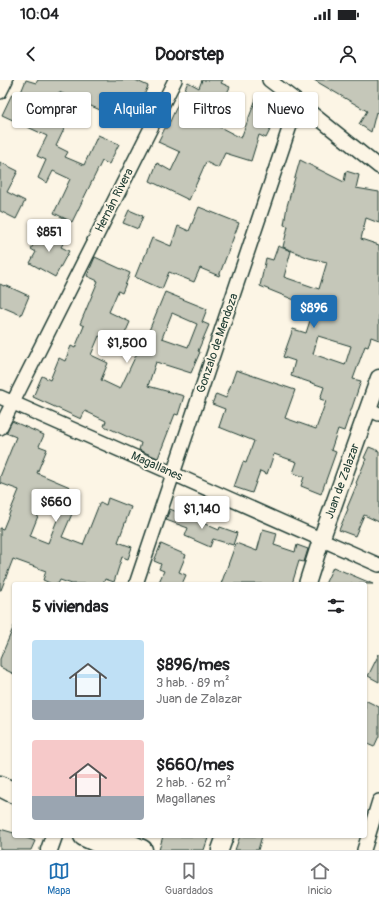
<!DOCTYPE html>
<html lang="es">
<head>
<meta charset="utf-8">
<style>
	body { margin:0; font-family:Pangolin,sans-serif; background:#f6f6f6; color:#202124; height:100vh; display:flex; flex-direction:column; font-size:15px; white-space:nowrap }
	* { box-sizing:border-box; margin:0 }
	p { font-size:13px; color:#757577 }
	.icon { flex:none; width:22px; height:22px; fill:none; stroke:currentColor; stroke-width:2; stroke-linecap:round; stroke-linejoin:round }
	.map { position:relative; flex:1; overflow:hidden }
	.panel { position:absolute; left:12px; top:502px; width:355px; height:256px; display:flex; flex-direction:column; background:#fff; border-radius:4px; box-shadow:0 1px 3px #0004 }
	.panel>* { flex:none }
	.guide { position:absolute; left:12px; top:12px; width:355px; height:36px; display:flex; gap:8px }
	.price { position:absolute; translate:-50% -34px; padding:0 9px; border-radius:4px; background:#fff; color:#222; font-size:13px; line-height:26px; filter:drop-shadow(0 1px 2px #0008) }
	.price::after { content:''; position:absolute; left:50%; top:24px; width:12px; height:9px; margin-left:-6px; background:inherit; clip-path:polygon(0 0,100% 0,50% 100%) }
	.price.active { background:#1f6fb2; color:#fff }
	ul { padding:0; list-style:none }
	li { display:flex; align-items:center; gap:12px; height:100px; padding:0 20px }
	li span { display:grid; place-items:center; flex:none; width:112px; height:80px; border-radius:4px; color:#555 }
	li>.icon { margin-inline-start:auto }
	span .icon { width:48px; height:48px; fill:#fffc; stroke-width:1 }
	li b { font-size:17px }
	h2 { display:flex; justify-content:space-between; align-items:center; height:48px; padding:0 20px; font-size:17px }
	.pill { padding:0 14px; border-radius:4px; background:#fff; box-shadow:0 1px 3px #0004; font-size:14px; line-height:36px }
	.pill.active { background:#1f6fb2; color:#fff }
	.status { display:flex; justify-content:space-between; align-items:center; height:28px; padding:0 20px; background:#fff; direction:ltr }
	.status svg { height:11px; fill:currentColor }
	header { display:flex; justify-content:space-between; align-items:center; height:52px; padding:0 20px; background:#fff; font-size:18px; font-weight:700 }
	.tabs { display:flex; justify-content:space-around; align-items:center; height:56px; border-top:1px solid #e0e0e0; background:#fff; font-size:11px; color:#757577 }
	.tabs a { display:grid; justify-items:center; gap:2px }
	.tabs .active { color:#1f6fb2 }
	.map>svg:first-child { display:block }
	.building { fill:#c5c7b9; stroke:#1f3d34; fill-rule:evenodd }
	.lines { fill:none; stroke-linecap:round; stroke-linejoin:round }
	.minor-casing { stroke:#1f3d34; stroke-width:16 }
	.tertiary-casing { stroke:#1f3d34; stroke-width:19 }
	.primary-casing { stroke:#1f3d34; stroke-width:23 }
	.minor { stroke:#fcf5e5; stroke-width:13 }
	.tertiary { stroke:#fcf5e5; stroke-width:16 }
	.primary { stroke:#fcf5e5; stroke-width:20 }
	.labels { text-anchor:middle; stroke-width:4; stroke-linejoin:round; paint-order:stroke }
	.street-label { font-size:12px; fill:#1f3d34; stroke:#fcf5e5 }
</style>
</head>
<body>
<div class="status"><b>10:04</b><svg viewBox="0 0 49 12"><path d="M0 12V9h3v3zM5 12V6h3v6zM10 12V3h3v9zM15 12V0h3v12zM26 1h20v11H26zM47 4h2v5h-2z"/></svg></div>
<header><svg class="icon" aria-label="back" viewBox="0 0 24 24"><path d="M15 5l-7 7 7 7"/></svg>Doorstep<svg class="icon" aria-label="person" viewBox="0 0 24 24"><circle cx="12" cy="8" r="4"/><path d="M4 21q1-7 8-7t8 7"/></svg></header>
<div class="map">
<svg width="379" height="770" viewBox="0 0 379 770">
	<rect width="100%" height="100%" fill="#fcf5e5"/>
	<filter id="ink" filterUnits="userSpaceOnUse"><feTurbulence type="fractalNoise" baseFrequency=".025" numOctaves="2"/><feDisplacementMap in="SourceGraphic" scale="8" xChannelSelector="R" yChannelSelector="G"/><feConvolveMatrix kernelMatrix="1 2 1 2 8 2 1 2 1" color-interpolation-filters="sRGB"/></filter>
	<g filter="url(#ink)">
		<path class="building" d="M26,0L36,3L38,0H135L148,6L132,44L59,12L49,34L67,43L56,66L68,72L65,77L84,85L98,55L119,64L109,84L102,81L72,142L54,133L70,99L53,91L47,103L38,98L46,80L37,76L47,56L2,35L12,14L19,17Z
			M202,0H223L221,3L230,7L212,43L241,58L258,14L280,30L266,58L259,55L251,81L225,73L218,88L206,82L189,120L150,101L157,83L171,91L180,72L158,62L165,48H167L188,2L199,8Z
			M314,0H379V33L376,32L371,52L359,44L367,31Z
			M300,80L344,102L346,91L359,95L356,108L379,112V143L366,138L361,159L379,165V260L371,257L368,267L365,266L353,299L361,301L344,351L338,349L331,370L336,372L321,414L301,406L304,397L293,393L297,382L274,374L267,394L260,391L252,413L234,407L243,382L246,383L254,361L219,347L225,329L212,324L216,314L226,318L236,290L295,310L285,338L316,349L326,321L320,319L324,307L291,296L295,281L283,277L293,249L306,253L315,225L292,219L260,206L266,178L273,180L278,166L291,171L284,197L319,209L327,182L309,178L283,167L288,146L284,145L287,126ZM318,256L351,266L345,285L313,274Z
			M0,82L18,91L7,112L25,121L16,139L0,131Z
			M199,127L239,143L219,196L200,188L194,202L169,192L162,209L135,197L141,182L142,183L152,158L171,166L178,146L189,151Z
			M129,130L143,136L138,149L123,143Z
			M41,150L64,162L61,167L69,171L55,197L30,183L36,172L31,169Z
			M95,177L130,193L122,213L118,211L109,232L130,242L120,265L99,256L91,275L108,283L101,300L120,309L147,252L148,253L165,212L207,229L202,242L209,245L198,271L200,272L191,293L156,282L148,306L184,316L178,335L175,334L158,378L139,370L141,363L104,346L106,341L85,331L81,339L33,317L42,296L50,300L59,278L65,281L71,266L75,268L84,246L80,244L98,201L87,196ZM172,233L197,244L188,267L162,258Z
			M0,204L4,206L5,205L29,216L21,235L0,226Z
			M12,341L44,355L39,366L47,369L37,393L70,407L64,423L46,416L30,456L48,463L67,415L78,420L62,457L83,465L100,422L106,425L108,418L131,427L118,462L132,467L128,479L122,477L114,502L105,499L103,504H72L60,500L58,504H52L43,500L46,491L13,479L1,510H0V448L3,449L19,410L0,403V397L16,357L6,353Z
			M369,367L379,371V442L364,435L355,456L339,450L348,429L347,428L357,404L356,403L366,379L364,378Z
			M170,429L219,450L220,447L237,453L233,465L213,459L210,467L185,456L188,448L166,440Z
			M263,449L277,453L274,465L295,472L297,465L308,469L304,482L299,481L292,504H221L236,463L257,471Z
			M161,464L186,475L179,492L186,495L182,504H158L164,491L159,489L161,484L154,481Z
			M333,487L373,504H325Z
			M14,546V594L0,587V579Z
			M379,574V602L368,596Z
			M365,620L379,627V656L374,667L365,663Z
			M0,749L14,753V756H21L35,761L31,770H0Z
			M163,756H202L208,758L204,770H159Z
			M240,756H262L258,770H235Z"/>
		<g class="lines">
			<defs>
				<path id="minor" d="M269,0L298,22L379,87
					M0,12L6,0
					M0,317L379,485
					M368,329L379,334
					M0,348L175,0
					M136,504L298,22
					M364,770L379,721"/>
				<path id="tertiary" d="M307,504L321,460L379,298
					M49,770L54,756
					M220,770L225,756"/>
				<path id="primary" d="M0,706L14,713
					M84,756L115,770
					M111,756L142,770"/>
			</defs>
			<use href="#minor" class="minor-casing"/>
			<use href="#tertiary" class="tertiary-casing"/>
			<use href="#primary" class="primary-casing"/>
			<use href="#minor" class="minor"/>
			<use href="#tertiary" class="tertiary"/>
			<use href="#primary" class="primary"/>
		</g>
	</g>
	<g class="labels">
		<g class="street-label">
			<text transform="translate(114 120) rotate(-63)" y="4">Hernán Rivera</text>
			<text transform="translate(217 263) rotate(-71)" y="4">Gonzalo de Mendoza</text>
			<text transform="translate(157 386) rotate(24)" y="4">Magallanes</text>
			<text transform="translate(342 401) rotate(-70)" y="4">Juan de Zalazar</text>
		</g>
	</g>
</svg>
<b class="price" style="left:49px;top:173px">$851</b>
<b class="price active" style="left:314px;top:249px">$896</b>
<b class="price" style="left:127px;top:284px">$1,500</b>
<b class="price" style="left:56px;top:443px">$660</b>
<b class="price" style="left:202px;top:450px">$1,140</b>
<div class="guide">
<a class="pill">Comprar</a>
<a class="pill active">Alquilar</a>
<a class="pill">Filtros</a>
<a class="pill">Nuevo</a>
</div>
<section class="panel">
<h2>5 viviendas<svg class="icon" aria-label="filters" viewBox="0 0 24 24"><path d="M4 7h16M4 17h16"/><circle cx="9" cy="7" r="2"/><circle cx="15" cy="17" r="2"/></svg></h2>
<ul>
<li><span style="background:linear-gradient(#bfe0f5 75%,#9aa5b1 0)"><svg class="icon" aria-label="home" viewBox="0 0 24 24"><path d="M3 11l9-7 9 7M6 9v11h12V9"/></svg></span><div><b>$896/mes</b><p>3 hab. · 89 m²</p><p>Juan de Zalazar</p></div></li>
<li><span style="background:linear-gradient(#f6c9c9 70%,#9aa5b1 0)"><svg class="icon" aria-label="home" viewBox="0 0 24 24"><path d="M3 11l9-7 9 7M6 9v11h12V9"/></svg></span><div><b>$660/mes</b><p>2 hab. · 62 m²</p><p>Magallanes</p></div></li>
</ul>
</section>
</div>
<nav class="tabs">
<a class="active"><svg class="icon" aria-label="map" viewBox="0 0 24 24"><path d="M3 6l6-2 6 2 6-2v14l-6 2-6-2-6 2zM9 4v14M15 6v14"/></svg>Mapa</a>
<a><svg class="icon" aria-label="saved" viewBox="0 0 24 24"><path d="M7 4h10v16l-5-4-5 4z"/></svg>Guardados</a>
<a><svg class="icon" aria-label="home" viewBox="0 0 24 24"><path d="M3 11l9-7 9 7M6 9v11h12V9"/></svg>Inicio</a>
</nav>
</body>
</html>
